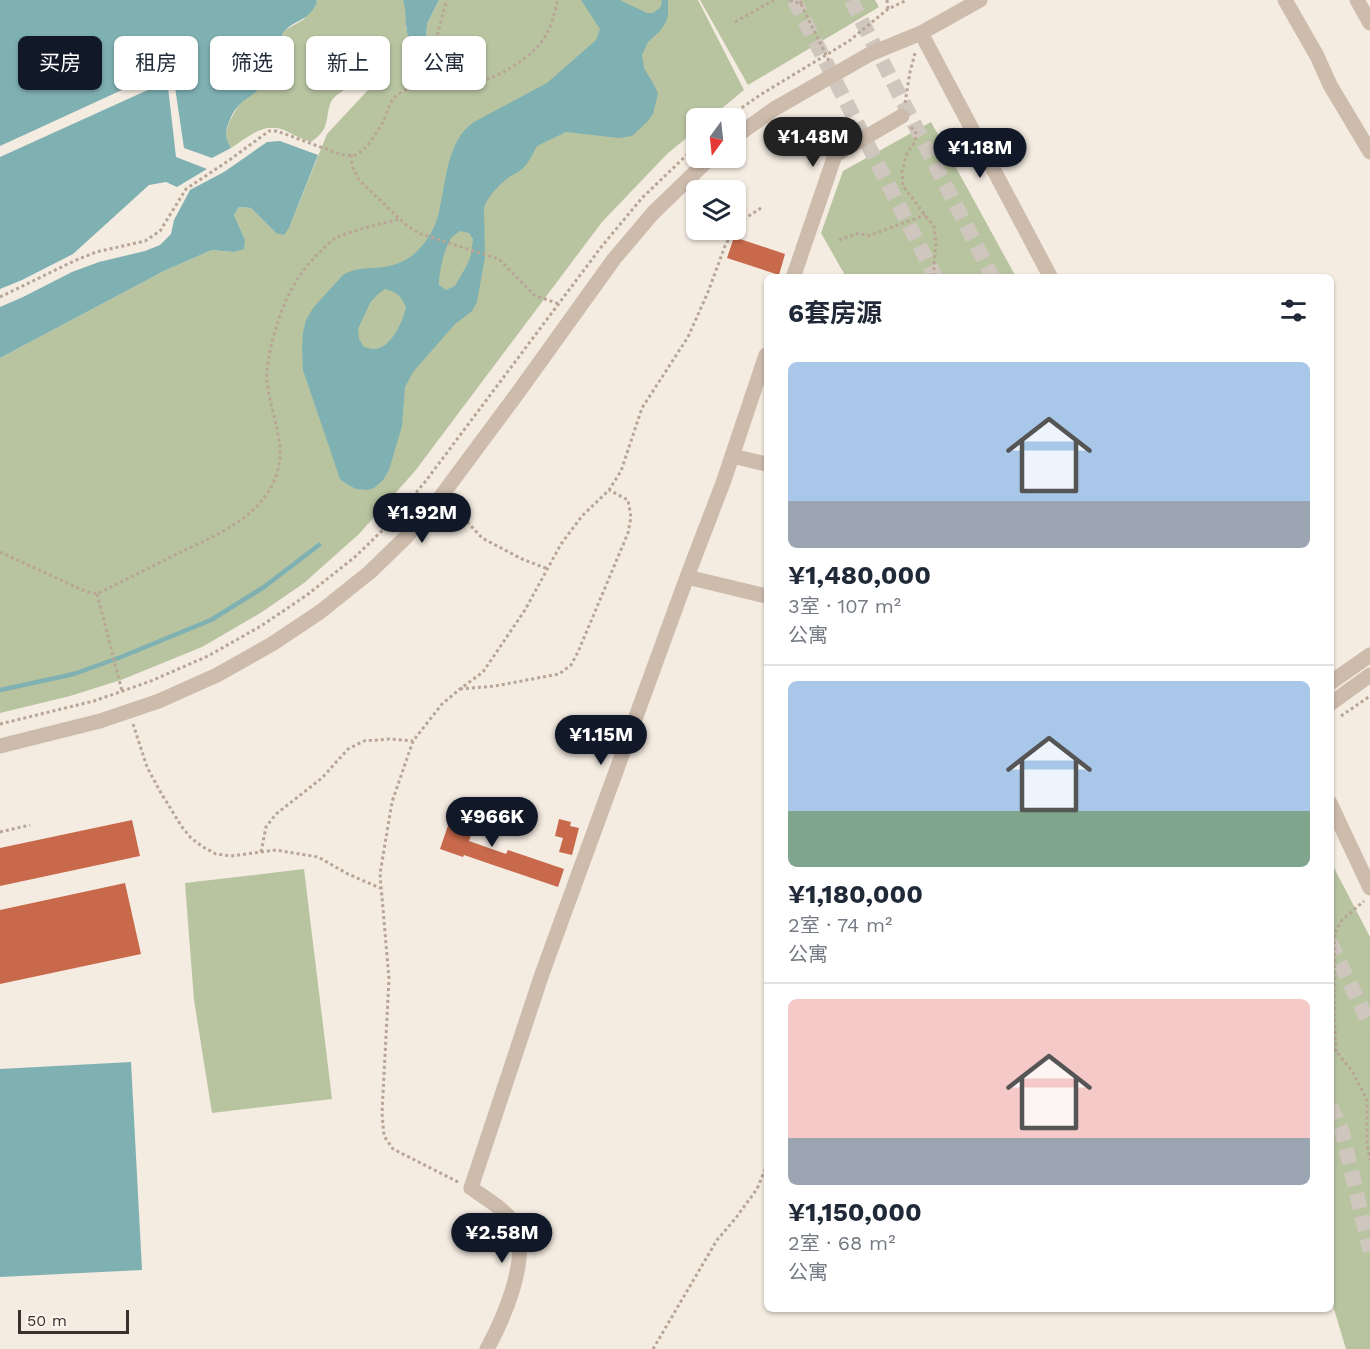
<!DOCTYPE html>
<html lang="zh">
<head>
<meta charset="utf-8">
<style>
	body { margin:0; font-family:"Work Sans","Noto Sans SC",sans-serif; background:#f2f2f3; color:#1f2937; height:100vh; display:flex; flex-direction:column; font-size:22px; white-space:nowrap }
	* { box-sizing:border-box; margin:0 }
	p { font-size:20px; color:#747a83 }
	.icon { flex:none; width:33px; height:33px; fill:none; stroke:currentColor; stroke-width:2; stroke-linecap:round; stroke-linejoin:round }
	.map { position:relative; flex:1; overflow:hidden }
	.side { position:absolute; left:764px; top:274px; width:570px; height:1038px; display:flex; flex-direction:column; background:#fff; border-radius:9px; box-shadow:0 2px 4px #0004 }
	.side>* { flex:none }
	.hud { position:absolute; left:18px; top:36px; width:570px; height:54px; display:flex; gap:12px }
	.needle { width:39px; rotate:195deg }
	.buttons { position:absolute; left:686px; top:108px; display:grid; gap:12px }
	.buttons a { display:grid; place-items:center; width:60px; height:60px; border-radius:9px; background:#fff; box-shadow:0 2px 4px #0004; font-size:30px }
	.scale { position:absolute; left:18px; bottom:15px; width:111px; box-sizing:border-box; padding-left:6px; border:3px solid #3b302b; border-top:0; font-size:16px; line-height:21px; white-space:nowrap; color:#3b302b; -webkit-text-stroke:4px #fbf5ee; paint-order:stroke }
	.price { position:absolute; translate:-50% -51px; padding:0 14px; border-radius:21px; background:#111827; color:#fff; font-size:20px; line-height:39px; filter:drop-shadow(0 2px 3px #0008) }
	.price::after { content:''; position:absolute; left:50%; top:36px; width:18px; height:14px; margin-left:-9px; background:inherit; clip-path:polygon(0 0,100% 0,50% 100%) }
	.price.current { background:#222; color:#fff }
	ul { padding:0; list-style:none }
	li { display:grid; align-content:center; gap:12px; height:318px; padding:0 24px }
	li+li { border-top:2px solid #e0e1e3 }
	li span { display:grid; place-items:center; height:186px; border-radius:9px; color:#555 }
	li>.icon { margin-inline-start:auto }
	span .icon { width:108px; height:108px; fill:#fffc; stroke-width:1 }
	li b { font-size:26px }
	h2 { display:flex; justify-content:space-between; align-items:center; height:72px; padding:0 24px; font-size:26px }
	.pill { padding:0 21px; border-radius:9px; background:#fff; box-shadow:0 2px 4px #0004; font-size:21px; line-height:54px }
	.pill.current { background:#111827; color:#fff }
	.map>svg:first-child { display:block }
	.green { fill:#b8c4a0 }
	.water { fill:#7fb0b2; fill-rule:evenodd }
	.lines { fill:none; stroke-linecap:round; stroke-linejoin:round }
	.stream { stroke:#7fb0b2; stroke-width:4.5 }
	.building { fill:#c8694b }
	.major-tunnel { stroke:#cfc6bd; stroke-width:15; stroke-dasharray:15 8; stroke-linecap:butt }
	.path { stroke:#b9a596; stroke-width:3; stroke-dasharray:3 3; stroke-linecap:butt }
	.minor { stroke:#cdbbac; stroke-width:15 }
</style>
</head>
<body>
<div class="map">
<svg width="1370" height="1349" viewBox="0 0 1370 1349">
	<rect width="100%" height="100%" fill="#f4ebe1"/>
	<path class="green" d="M316,0H403L406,7V29L426,41L427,24L439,0H698L744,90L710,118H696V130L667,154L602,222L415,471L359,534L304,583L262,612L202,647L121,680L70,696L0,713V358L164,271L212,250L233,252L245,240L234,215L239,207L251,208L276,233L289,228L327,134L369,89L349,85C345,91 336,94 332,100C326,110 329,123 322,132C319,136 315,139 311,142C301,139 293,134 284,130C263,122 248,137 231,148L225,137L229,122L240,103L258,90L265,77L266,70L279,52L281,37L285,30L303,20L317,2Z
		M700,0H875L879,7L748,85Z
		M931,122L1016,277H846L821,233L843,171Z
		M1331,862L1370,937V1349H1346L1331,1299Z
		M304,869L332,1099L212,1113L194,1000L185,883Z"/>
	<path class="water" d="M0,0H316L317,2C309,22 292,20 283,33C278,41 282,52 275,59C272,63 268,64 266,70C264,77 263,85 257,91C253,95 247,98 242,102C234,109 226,124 226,135C226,139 229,144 231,148L212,158L184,148L172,67L0,146Z
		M403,0H439L427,24L426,41L411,42C403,29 408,14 403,0Z
		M581,0H620L647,13H653L660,8L662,2L661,0H668V16L666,22L660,31L648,42L642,55L644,68L653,83L658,93L653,114L647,122L632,136L619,138L566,132L537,146C533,153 530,161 524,167C520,172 513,174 508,178C499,185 487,197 484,208L485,257L477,302L472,311L455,324L413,372L405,387L402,426L389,470L383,480L374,488L368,490L356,489L345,483L340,479L303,370L302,349L303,332L306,320L313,308L343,275C355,267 370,269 384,267C398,265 411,259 420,248C428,240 435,227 438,216C446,186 446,140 474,122L547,83L596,40L600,29ZM460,231L469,233L473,239L471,255L467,265L455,286L446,290L439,285C439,272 444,248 452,237C453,236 459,232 460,231ZM385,289C397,292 401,296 406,307C403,321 391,349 374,349C373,350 365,347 364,347L359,339L358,329L370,303L377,295Z
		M161,84L168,87L176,157L207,169L177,187L166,182L149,185L73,254L22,280L0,289V157Z
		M280,141L318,155L289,228L284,235L276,233L251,208L239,207L234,215L245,240L244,249L233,252L212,250L164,271L0,358V307L23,297L72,272L99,262L145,251L160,245L171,234L174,220L190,190L224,172L267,142Z
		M131,1062L142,1270L0,1277V1069Z"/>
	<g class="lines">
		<path class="stream" d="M0,690L74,674L121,657L211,620L264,587L319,545"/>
	</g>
	<path class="building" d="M734,237L785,254L779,275L727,258Z
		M457,799L481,807L469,841L506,854L508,850L564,869L558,887L464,855L463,857L440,849Z
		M559,819L571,822L570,826L579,828L572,855L559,852L563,838L555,836Z
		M132,820L140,856L0,886V848Z
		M125,883L141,954L0,984V910Z"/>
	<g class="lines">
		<path class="major-tunnel" d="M794,0L936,278
			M851,0L993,278
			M1330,942L1370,1025
			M1330,1106L1342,1131L1370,1251"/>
		<path class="path" d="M790,0L801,4V0
			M887,0L888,9
			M801,4L829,61
			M735,22L774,0
			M414,88L436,56V40L445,6L448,0
			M905,103L910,72L915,53
			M727,118L760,95L849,41L888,9L907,0
			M911,127L916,133L915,142L907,153L902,171L903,186L934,227L936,243L934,264V278
			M351,155L352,166L359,180L405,224L418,233L499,259L534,295L559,304
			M735,228L744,219L761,208
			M839,240L859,233L868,236L925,215
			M0,297L74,261L96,252L145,241L160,231L186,189L228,161L269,131H277L342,155C346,155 351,156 355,155C366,151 379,130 384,120C388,110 390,99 400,93C417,83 435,89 453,87C483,85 518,68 538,46C549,34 555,16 557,0
			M451,504L482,538L522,559L548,569
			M0,552L87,592L97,594C123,581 149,568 175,555C207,539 248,524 268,492C293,454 272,423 267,382C266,369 269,355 272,342C281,307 294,276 321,251C325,247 329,242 334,239C354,229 378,225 400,219
			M97,594L122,691
			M460,689L495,686L559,674L571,665L578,652L628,533L631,517L628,500L609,490
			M1341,716L1370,696
			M0,724L94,701L151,681L208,656L261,626L307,595L356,556L391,522L425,482L602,246L642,198L696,146
			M133,724L147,767L161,793L182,827L191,838L203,847L216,854L231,856L276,850L318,857L348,874L380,888
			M0,832L30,825
			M261,852L266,827L276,814L322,778L348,749L364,741L389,739L413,741
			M1330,1044L1352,1071L1367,1100V1145L1370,1160
			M1336,1052L1334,1017V934L1342,920L1364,901
			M458,1182L393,1149L384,1136L382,1113L389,979L380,874L392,802L413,741L442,704L460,689L483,672L525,610L561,544L582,516L609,490L621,471L642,408L688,337L708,292L725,246L734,230
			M653,1349L717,1240L735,1219L757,1189L766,1167"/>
		<path class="minor" d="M1285,0L1317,56L1330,85L1370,152
			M1357,0L1370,23
			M921,33L1051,278
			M735,137L774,109L870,54L921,33L980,0
			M793,278L835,155L902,116
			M732,456L766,464
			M687,577L766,596
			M1330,683L1370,655
			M1330,704L1370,675
			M0,746L100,721L159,701L217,675L272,644L320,612L370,572L406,537L442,495L517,394L614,259L653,213L710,158
			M1330,803L1370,888
			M487,1349C503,1320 529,1261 516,1228C510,1212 485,1198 471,1188L542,974L687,577L723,483L766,355"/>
	</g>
</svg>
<div class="buttons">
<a><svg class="needle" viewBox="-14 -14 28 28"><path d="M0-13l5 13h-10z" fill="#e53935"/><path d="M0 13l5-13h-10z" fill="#747a83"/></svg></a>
<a><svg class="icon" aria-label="layers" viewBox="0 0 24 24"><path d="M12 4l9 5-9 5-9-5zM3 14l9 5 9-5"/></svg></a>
</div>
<div class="scale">50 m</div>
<b class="price current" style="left:813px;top:168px">¥1.48M</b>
<b class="price" style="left:980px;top:179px">¥1.18M</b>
<b class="price" style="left:422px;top:544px">¥1.92M</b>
<b class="price" style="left:601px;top:766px">¥1.15M</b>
<b class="price" style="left:492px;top:848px">¥966K</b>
<b class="price" style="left:502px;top:1264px">¥2.58M</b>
<div class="hud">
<a class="pill current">买房</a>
<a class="pill">租房</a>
<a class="pill">筛选</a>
<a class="pill">新上</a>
<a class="pill">公寓</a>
</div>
<section class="side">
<h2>6套房源<svg class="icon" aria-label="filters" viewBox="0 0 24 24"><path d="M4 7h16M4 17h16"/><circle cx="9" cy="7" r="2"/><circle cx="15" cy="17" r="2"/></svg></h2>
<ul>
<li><span style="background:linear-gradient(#a9c7e8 75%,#9aa5b1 0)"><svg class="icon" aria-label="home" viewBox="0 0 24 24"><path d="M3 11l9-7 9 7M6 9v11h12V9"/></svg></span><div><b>¥1,480,000</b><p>3室 · 107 m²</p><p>公寓</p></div></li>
<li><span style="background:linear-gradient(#a9c7e8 70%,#7fa58c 0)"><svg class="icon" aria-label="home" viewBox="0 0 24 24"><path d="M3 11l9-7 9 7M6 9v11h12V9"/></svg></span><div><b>¥1,180,000</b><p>2室 · 74 m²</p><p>公寓</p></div></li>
<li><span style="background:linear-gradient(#f6c9c9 75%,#9aa5b1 0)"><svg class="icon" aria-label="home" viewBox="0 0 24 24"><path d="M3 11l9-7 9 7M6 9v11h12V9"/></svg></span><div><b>¥1,150,000</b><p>2室 · 68 m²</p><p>公寓</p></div></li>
</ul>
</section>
</div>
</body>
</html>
